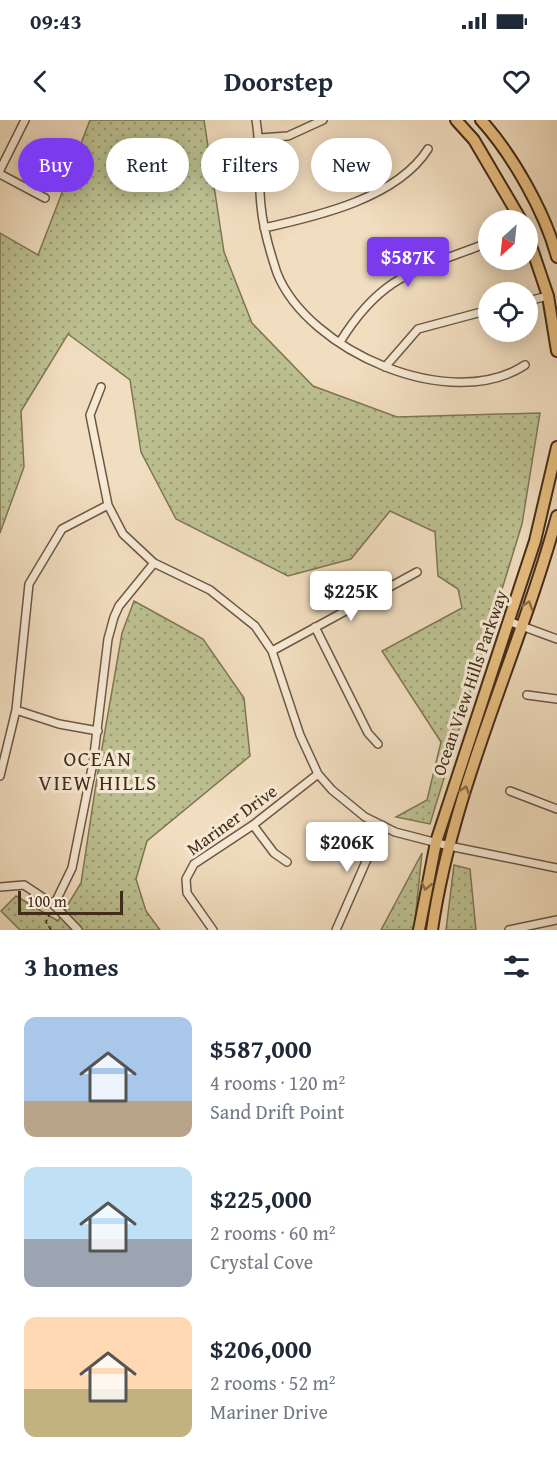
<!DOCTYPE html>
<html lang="en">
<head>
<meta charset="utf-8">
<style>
	body { margin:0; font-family:"Gentium Book Plus",serif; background:#f6f6f7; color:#1f2937; height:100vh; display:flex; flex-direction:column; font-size:22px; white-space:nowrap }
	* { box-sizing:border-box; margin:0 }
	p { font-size:20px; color:#747a83 }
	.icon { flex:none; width:33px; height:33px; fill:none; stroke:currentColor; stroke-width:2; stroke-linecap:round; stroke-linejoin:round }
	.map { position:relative; height:810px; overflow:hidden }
	.panel { display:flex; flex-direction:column; background:#fff; flex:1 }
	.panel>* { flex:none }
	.top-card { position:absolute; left:18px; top:18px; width:522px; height:54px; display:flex; gap:12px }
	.needle { width:39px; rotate:207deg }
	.tools { position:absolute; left:478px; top:90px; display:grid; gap:12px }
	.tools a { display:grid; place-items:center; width:60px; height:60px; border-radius:50%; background:#fff; box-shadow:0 3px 15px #0003; font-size:30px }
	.scale { position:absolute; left:18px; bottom:15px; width:105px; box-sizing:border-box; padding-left:6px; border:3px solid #422c18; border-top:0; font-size:16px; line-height:21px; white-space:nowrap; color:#422c18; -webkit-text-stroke:4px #f6e9d5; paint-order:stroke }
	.price { position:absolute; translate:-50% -51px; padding:0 14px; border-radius:6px; background:#fff; color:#222; font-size:20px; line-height:39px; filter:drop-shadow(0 2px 3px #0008) }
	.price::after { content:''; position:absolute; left:50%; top:36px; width:18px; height:14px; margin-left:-9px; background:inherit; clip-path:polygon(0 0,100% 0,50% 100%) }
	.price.active { background:#7c3aed; color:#fff }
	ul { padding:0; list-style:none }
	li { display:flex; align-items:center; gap:18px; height:150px; padding:0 24px }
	li span { display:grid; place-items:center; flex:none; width:168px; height:120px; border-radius:12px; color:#555 }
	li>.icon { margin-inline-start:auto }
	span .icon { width:72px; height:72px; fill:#fffc; stroke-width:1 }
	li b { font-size:26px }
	h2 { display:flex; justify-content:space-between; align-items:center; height:72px; padding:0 24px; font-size:26px }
	.pill { padding:0 21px; border-radius:27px; background:#fff; box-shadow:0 3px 15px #0003; font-size:21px; line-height:54px }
	.pill.active { background:#7c3aed; color:#fff }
	.status { display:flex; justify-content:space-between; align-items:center; height:42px; padding:0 30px; background:#fff; direction:ltr }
	.status svg { height:16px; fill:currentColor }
	header { display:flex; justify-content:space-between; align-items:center; height:78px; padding:0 24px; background:#fff; font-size:27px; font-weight:700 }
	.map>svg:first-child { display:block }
	.grass { fill:url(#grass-dots); stroke:#7f7654; stroke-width:1.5 }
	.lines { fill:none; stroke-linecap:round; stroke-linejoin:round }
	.minor-casing { stroke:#6e5842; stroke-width:10 }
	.primary-casing { stroke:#422c18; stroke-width:14 }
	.path { stroke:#422c18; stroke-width:1.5; stroke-dasharray:4.5 3; stroke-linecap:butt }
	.minor { stroke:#f6e9d5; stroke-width:7 }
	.primary { stroke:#e8be80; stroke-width:10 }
	.oneway { stroke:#8d6e47 }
	.labels { text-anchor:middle; stroke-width:6; stroke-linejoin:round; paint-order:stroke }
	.street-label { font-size:18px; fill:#422c18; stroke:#f6e9d5 }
	.quarter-label { font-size:21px; letter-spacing:1.5px; fill:#422c18; stroke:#f6e9d5 }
</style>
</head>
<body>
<div class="status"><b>09:43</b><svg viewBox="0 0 49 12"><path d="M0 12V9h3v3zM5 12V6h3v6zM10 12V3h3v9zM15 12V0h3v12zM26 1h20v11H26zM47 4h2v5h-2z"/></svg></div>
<header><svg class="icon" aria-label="back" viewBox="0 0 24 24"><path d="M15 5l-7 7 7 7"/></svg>Doorstep<svg class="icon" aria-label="heart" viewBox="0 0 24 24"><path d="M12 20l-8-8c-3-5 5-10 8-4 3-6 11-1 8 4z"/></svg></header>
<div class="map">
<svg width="557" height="810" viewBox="0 0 557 810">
	<defs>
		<pattern id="grass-dots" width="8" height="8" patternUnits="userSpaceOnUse" patternTransform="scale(1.5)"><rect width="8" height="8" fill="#bcc091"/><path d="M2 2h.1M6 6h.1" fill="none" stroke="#9a9c75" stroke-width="1.8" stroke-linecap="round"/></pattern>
	</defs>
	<rect width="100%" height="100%" fill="#f1ddbf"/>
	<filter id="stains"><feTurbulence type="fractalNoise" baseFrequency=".00333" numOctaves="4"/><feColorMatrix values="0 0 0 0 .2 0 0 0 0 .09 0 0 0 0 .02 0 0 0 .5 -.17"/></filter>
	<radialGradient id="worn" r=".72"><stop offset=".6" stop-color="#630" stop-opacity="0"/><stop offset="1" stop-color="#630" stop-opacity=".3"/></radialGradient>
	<path class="grass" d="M90,0H204L224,132L252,203L313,266L397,297L540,293L522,404L430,704L396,697L427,680L441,622L382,531L462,488L458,469L438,456L435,412L390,391L351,439L288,456L176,399L141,332L130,260L68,214L21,291L24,347L0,413V113L38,135Z
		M134,481L203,519L244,578L250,636L147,721L136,759L146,791L160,810H20L1,791L16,776L58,801L81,763L97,657L122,513Z
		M422,733L414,810H381Z
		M454,745L470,749L476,810H446Z"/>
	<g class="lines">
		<defs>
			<path id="minor" d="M256,0C261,29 258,58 261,86C263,109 270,132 277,153C308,231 451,294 525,245
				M260,18L288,16L323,0
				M0,50L25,0
				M0,54L45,78
				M264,108C318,96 397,78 428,29
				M528,181L548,176
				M340,222C381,156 414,151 482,125
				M385,247L418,209L489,190
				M101,267L90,295L108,385L123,414L154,443L210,470L255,506L272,531L300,615L318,654L332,670L365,697L395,712L449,726L557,748
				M508,501L557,519
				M315,507L368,613L378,624
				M272,531L417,452
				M527,575L557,579
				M16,590L59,604L98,611
				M0,656L16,590L29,464L62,409L108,385
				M510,671L557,689
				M253,705L274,733L287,742
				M0,767L24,765L54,785L78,810
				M54,785L72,748L93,643L108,519L114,497L119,486L154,443
				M213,810L187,773L186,759L194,744L253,705L318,654
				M336,810L382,705
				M509,810L557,800"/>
			<path id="primary" d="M456,0L474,20L521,100
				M481,0C512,34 545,92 557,137
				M528,117L548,176L557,231
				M419,810L436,722L535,421L557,327
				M432,810C453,666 519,535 557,396"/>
		</defs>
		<use href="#minor" class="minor-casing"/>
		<use href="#primary" class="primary-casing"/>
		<path class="path" d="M51,810L46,802L51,791"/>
		<use href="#minor" class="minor"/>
		<use href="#primary" class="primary"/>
	</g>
	<defs><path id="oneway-chevron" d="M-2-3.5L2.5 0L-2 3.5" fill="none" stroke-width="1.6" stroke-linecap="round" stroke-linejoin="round" transform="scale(1.5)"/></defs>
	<g class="oneway">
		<use href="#oneway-chevron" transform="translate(528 485) rotate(-71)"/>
		<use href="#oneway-chevron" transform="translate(465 670) rotate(-73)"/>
		<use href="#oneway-chevron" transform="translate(426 766) rotate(102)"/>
	</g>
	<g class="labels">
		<g class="street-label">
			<text transform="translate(470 563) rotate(-71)" y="6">Ocean View Hills Parkway</text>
			<text transform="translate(232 700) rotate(-36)" y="6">Mariner Drive</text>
		</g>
		<g class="quarter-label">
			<text x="98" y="646">OCEAN<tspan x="98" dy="24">VIEW HILLS</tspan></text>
		</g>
	</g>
	<rect width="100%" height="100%" filter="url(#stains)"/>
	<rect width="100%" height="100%" fill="url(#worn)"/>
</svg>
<div class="tools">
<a><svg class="needle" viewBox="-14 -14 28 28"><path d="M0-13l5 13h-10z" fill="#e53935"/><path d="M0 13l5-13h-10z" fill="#747a83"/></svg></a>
<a><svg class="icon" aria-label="locate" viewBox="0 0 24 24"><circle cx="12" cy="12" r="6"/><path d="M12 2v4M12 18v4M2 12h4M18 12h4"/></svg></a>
</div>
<div class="scale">100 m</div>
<b class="price active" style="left:408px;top:168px">$587K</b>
<b class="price" style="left:351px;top:502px">$225K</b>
<b class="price" style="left:347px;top:753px">$206K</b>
<div class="top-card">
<a class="pill active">Buy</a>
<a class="pill">Rent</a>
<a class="pill">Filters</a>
<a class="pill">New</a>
</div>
</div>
<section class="panel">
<h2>3 homes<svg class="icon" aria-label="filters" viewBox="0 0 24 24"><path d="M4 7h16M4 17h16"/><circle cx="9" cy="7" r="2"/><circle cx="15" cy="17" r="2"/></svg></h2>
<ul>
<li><span style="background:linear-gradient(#a9c7e8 70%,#b9a48a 0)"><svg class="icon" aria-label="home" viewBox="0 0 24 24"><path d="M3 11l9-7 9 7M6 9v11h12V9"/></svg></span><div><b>$587,000</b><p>4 rooms · 120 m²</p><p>Sand Drift Point</p></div></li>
<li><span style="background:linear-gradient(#bfe0f5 60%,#9aa5b1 0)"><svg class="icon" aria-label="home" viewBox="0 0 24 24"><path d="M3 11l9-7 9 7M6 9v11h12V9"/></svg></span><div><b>$225,000</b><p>2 rooms · 60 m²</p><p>Crystal Cove</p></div></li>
<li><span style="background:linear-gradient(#ffd9b3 60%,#c2b280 0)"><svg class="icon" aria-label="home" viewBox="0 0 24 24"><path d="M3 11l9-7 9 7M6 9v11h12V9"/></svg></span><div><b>$206,000</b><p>2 rooms · 52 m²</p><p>Mariner Drive</p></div></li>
</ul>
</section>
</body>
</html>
